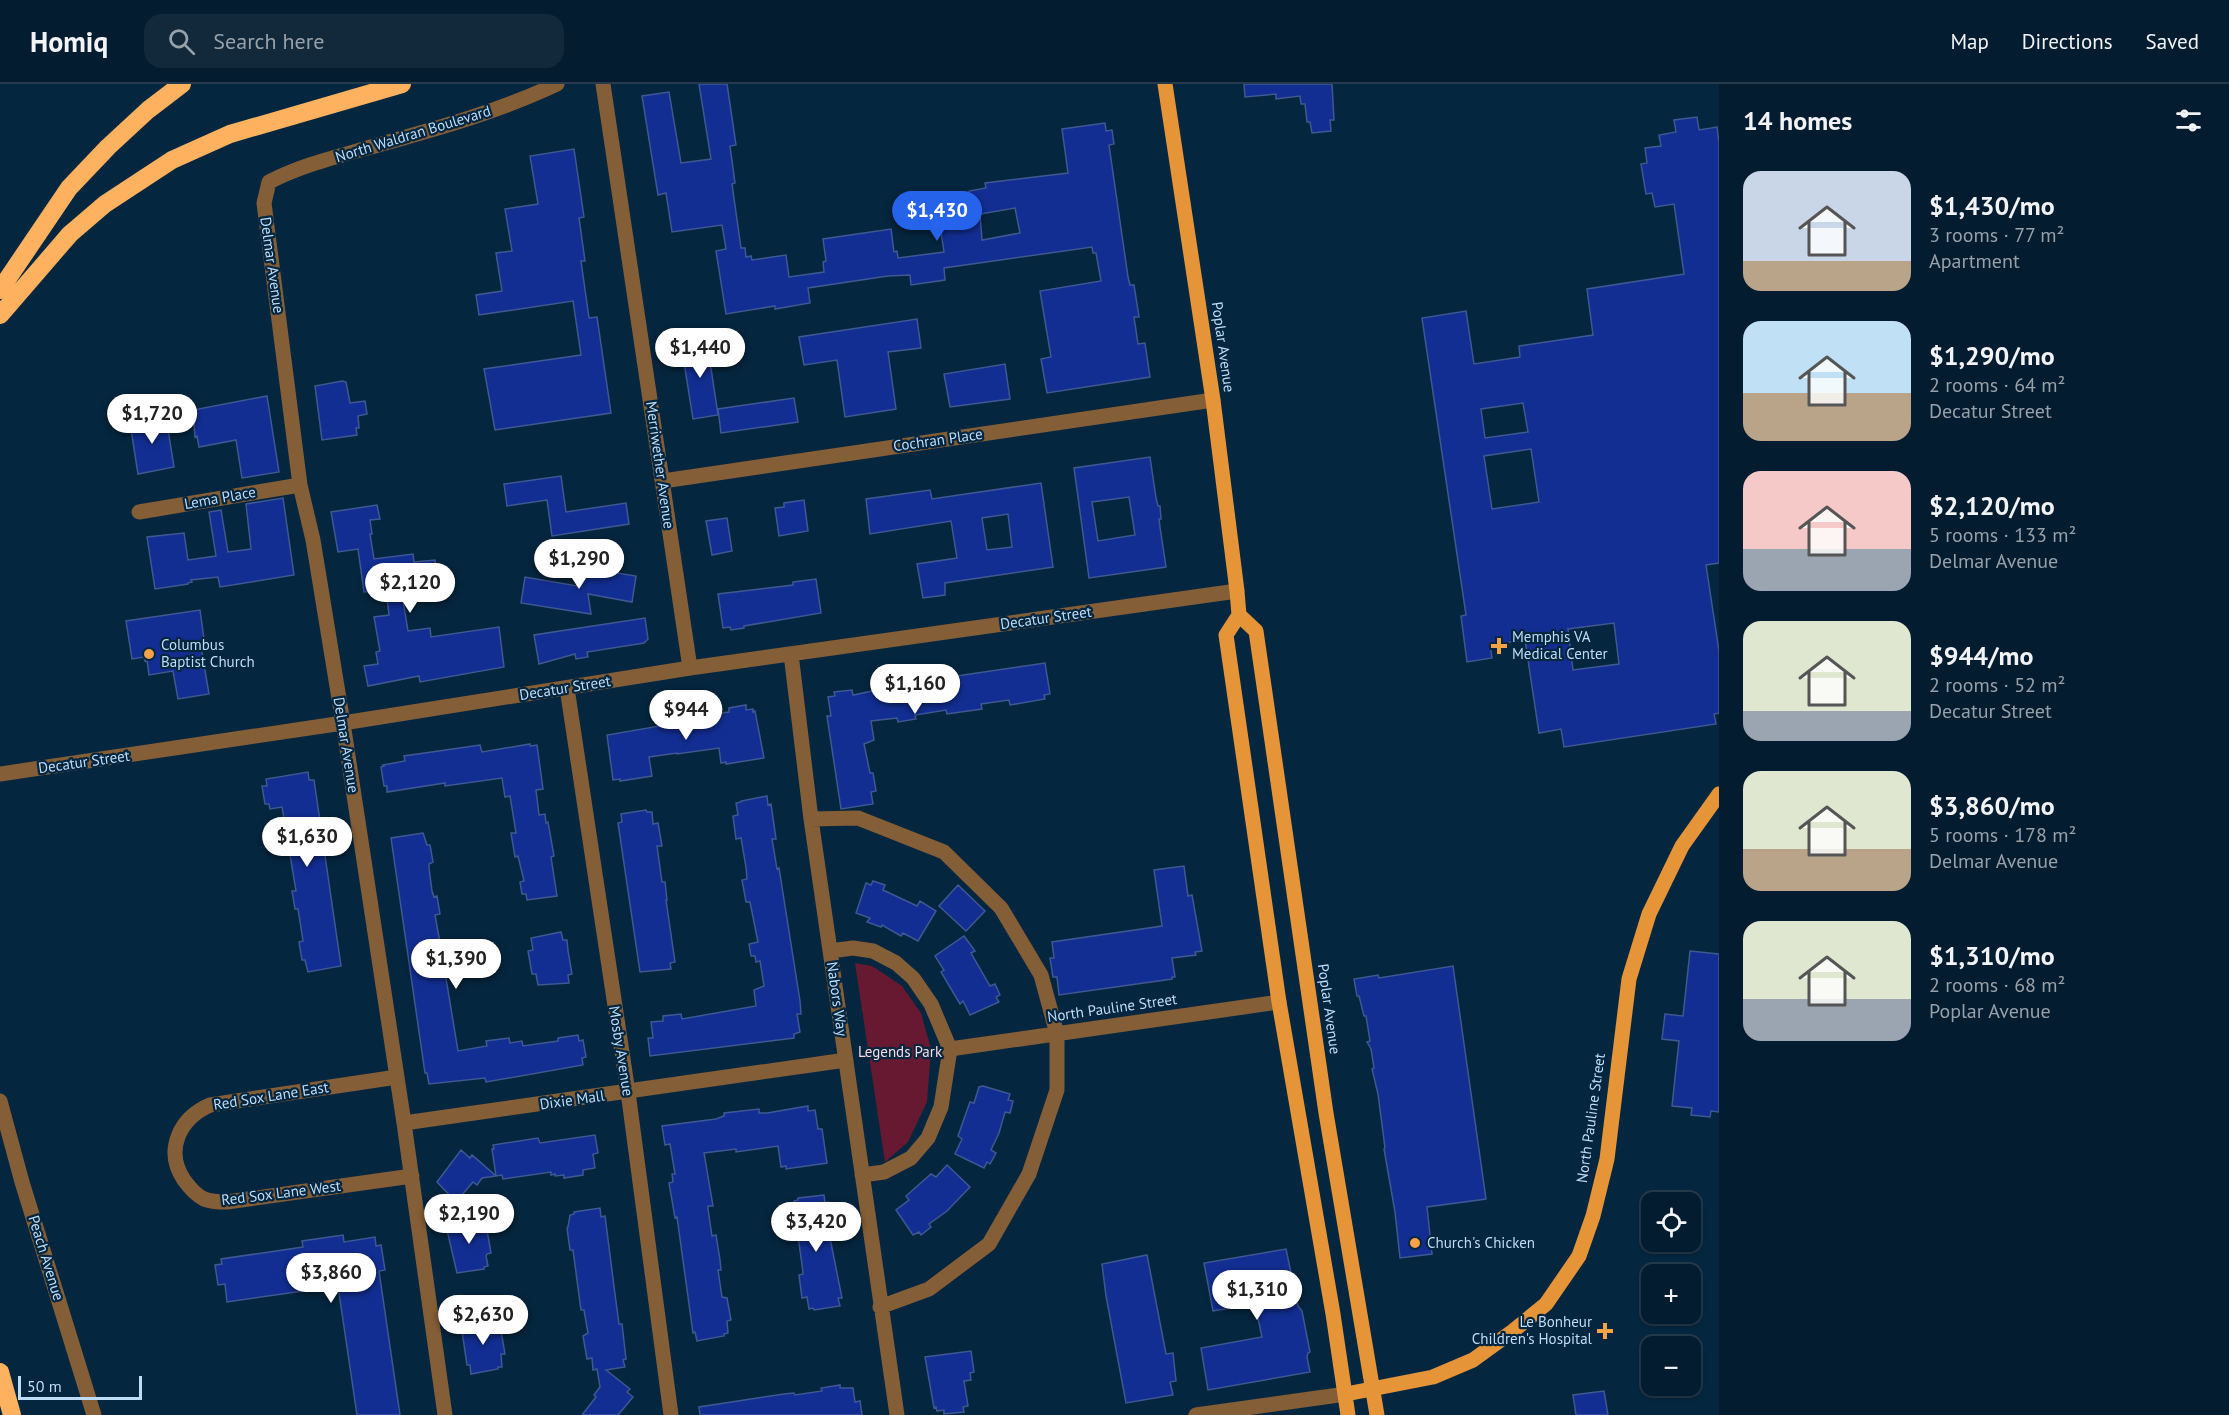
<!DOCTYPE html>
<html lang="en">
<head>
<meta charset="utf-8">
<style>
	body { margin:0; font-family:"PT Sans",sans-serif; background:#12293b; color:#f1f3f6; height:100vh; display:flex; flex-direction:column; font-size:22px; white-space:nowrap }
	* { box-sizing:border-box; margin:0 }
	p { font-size:20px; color:#97a1aa }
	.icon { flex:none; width:33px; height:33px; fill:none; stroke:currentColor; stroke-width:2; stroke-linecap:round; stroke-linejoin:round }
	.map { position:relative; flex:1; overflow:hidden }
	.details { display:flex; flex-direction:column; background:#041c2f; width:510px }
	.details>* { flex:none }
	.tools { position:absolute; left:1641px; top:1108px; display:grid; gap:12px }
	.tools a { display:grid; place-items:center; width:60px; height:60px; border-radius:12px; background:#041c2f; box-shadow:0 2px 4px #0004,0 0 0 2px #253a4b; font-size:30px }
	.scale { position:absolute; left:18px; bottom:15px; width:124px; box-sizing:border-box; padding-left:6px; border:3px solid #bddcf7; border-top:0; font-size:16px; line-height:21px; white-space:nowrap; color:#bddcf7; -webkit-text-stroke:4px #05263f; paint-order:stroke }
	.price { position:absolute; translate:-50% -51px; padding:0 14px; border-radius:21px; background:#fff; color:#222; font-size:20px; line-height:39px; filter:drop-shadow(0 2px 3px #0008) }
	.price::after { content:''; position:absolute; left:50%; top:36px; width:18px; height:14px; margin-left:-9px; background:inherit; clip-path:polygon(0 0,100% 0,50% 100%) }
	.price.on { background:#2563eb; color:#fff }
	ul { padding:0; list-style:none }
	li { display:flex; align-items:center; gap:18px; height:150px; padding:0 24px }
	li span { display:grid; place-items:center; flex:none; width:168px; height:120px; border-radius:18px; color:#555 }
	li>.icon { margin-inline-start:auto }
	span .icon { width:72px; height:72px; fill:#fffc; stroke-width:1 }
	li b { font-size:26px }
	h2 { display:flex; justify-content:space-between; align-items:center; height:72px; padding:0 24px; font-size:26px }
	header { display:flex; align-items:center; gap:36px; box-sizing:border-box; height:84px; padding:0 30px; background:#041c2f; border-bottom:2px solid #253a4b }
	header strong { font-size:28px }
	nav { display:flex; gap:33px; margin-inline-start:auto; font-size:21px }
	.search { width:420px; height:54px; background:#12293b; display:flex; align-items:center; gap:15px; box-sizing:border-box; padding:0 21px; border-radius:18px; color:#97a1aa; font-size:22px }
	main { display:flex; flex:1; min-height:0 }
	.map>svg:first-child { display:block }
	.green { fill:#671932 }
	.building { fill:#122e92; stroke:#3f5892; stroke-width:1.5; fill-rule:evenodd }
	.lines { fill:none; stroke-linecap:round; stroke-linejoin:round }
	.minor { stroke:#845e36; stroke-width:15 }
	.major { stroke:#e59538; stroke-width:15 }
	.highway { stroke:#feb15f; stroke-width:18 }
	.poi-dot { fill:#f5a346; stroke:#05263f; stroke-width:2 }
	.labels { text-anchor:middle; stroke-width:4.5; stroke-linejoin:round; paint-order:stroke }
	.street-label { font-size:15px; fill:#bddcf7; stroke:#05263f }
	.poi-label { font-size:15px; fill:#bddcf7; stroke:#05263f; text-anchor:start }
	.park-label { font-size:15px; fill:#fcd9df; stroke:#05263f }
</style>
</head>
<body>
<header>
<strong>Homiq</strong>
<div class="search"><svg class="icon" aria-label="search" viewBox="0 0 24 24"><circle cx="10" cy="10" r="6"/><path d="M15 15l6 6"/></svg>Search here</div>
<nav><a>Map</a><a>Directions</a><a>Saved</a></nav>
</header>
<main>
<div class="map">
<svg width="1719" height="1331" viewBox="0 0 1719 1331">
	<rect width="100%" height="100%" fill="#05263f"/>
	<path class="green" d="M855,879L872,882L902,902L921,929L931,965L927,1018L908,1058L885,1078Z"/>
	<path class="building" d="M699,0H727L736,61L730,62L735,99L732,100L741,164H745L746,173L751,172L752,176L786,171L789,193L824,188L823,178L826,177L823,155L891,145L894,168L897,167L898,174L944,168L938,128L971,123L969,107L986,104L985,99L1068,89L1062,45L1105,39L1106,47L1112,46L1114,60L1109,61L1128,193L1130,201H1134L1139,233H1134L1138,260L1145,259L1150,293L1047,309L1041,275L1051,273L1040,207L1101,197L1096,169H1093L1092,163L944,184L945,196L911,201L910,191L888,192L808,204L810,219L775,225V222L726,230L716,167L726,165L722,141L672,148L666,109L658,111L642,12L669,8L681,79L711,75ZM1015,124L1020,149L982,156L980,130Z
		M1244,0H1332L1334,36H1330L1331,47L1312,49L1310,38H1307L1305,20H1301L1300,12L1276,15V10L1245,13Z
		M1697,33L1699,46L1717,43L1719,59V479L1706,481L1719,567V629L1714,630L1716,640L1564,663L1561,645L1539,649L1525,556L1490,561L1492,574L1467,578L1461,532L1466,531L1422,234L1466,227L1474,280L1520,273L1519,262L1593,251L1587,205L1684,190L1674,120L1655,123L1652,109L1646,110L1641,80L1647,79L1645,64L1661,62L1659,51L1676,48L1674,36ZM1523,319L1528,348L1485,354L1481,325ZM1531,365L1539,418L1492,425L1484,372ZM1614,539L1619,580L1573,586L1568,545Z
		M574,65L584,133L579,134L585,177H581L589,234L597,233L611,329L495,346L484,285L581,271L573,217L479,231L476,211L502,207L496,169L512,167L505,125L538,120L530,72Z
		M917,235L921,264L888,268L896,325L845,333L837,276L804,281L799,253Z
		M705,255L707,271H709L718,331L693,335L681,259Z
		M1005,280L1010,315L950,323L944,290Z
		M342,297L346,298L350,319L365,317L367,330L358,332L359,344H356L357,351L322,356L315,302Z
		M267,312L279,388L242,394L236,356L199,363L197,352L195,353L193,326Z
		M794,314L798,338L721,349L718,325Z
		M166,333L174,383L138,390L130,339Z
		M1150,373L1156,414L1158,422H1160L1161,435H1159L1160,443L1166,483L1089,494L1074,384ZM1129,413L1135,451L1098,457L1092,418Z
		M561,392L566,428L626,419L629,440L552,452L547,416L507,422L504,400Z
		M1041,399L1053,483L945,499V511L923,514L917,480L957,474L951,437L870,450L866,415L930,406L932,415ZM1008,430L1012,463L987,466L982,434Z
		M283,414L294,491L220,503L218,493L191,496L192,498L188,499V500L155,505L147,453L184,449L188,476L216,472L209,428L221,426L228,468L251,465L246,420Z
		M804,416L808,447L779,452L775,424L784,423V419Z
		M377,421L380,435L370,436L372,450H370L374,475L413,470L414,478L435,476L437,493L416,496L417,502L401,504L408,547L430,544L431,553L499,543L504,583L420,598L419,592L368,602L364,582L378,580L376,568L380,567L374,533L389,531L386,506L364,508L358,465L338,468L331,428Z
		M727,434L732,467L712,471L706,437Z
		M580,483L636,492L632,518L588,510L591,530L521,519L525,493L577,502Z
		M816,495L821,529L744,542V544L731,546L730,543L723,544L718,510L793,501V498Z
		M200,526L205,562L201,563L209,610L178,615L173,587L149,591L147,576L145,577L144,573L132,575L126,537Z
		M645,534L648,555L644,559L587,568L588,573L576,575L575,570L539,580L534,551Z
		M1045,579L1050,610L1044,611L1045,615L1010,621L1009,616L981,620L982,625L947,630L946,626L915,631L916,635L898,638L897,634L871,637L874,656L864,660L870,689H873L876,707L871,708L873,720L841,725L827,632H831L828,613L835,612L834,608L852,606L853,611L882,605L881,603Z
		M746,621V626L753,625V628L755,627L764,674L726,680V678L721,679L719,664L677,670V669L649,673L652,692L620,697V695L613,696L607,651L660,642L659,635L701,629V632L729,628V624Z
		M530,660V662L537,661L543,705L536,706L539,731L545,730L546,739L548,738L554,772L551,773L557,812L527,816L526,810H522L520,798L524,797L518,772L515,773L511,749H516L510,712L505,713L502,694L445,702V699L387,708V702H384L381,683L384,682L383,681L405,677L404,672L480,661L482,668Z
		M308,688L309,696H314L341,882L308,888L305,876H302L299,858L303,857L298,825H295L292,807H296L282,723L270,725L269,720H265L262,702H267L266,695Z
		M767,712L768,721L771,720L776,755H772L777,785L779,784L800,917L801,930H797L800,948L794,950V954L650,972L648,954H653L651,938L663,937V932L681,930L682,935L756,922L754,906L764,902L760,877L756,878L755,872H751L749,860L758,858L750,818H746L742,796L747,795L746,783L741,754L736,755L733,732L738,731L736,719L741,718V717Z
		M646,726L647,728H652L653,740L658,739L662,762H657L662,798H665L667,816H666L675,878L670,879L671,885L640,888L618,739L622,738L621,730Z
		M423,749L427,761H430L433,778L429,780V784L432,807L434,813L437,812L440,830L435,831L440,859L441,864L444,863L448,881L444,882L458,967L487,962L486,957L509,954L510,959L522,957L523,962L558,957V954L578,951L579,957L583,956L586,973L582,974L583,981L486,998L485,994L429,1000L427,989H425L391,754Z
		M1184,782L1188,812L1192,811L1202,867L1195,868L1196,871L1172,874L1175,893H1172V895L1059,911L1057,893H1053L1050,874H1054L1052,858L1162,842L1154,786Z
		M873,797L885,801L883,806L917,822L920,817L936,827L918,857L903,849L901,852L882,841L881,843L867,838L870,834L856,829L866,799L871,801Z
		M958,801L985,827L966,847L939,822Z
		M561,848L563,856H567L568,867L572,890L568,891L569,899L538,901L536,890H532L528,867L533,866L531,854Z
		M964,852L975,867L971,869L990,902L995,900L1000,911L996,913L999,918L970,931L963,917L960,920L941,888L944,886L935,872Z
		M1690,867L1719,870V1028L1711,1027L1710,1033L1691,1031L1692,1024L1672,1022L1679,957L1662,955L1665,930L1683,932Z
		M1453,882L1486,1115L1427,1123L1432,1170L1400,1174L1395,1128L1384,1065L1385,1064L1378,1010L1372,985L1374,984L1371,965L1367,958L1370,957L1366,932H1364L1359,912H1357L1354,895L1378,891L1379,894Z
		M983,1002L1010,1010L1008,1016L1013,1017L1010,1029L1005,1028L999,1049L991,1066L996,1069L990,1080L987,1078L984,1084L955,1070L962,1055L958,1052L970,1018L974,1019L979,1003Z
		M808,1022V1027L815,1026L818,1045H822L827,1079L786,1085V1082L781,1083L778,1062L736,1068V1065L704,1069L713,1122H708V1125L712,1152L716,1151L720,1176L721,1186H718L722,1213L727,1214L731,1236L727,1237L728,1249L724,1250V1252L697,1257L695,1248L693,1249L677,1133L675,1134L669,1099L673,1098L672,1090H675L670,1060L665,1061L662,1042L716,1035L724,1032V1029L759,1025V1029H767Z
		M595,1051L598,1069L593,1070L595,1084L583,1086V1091L564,1094V1091L555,1092V1090L551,1091V1088L503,1095L502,1091L496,1092L492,1065H494L493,1061L538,1054L540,1059Z
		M461,1066L470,1074L472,1071L496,1092L482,1094L477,1101L473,1098L456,1118L437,1098Z
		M947,1081L970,1103L947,1127L929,1140L931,1143L921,1151L919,1148L913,1151L896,1126L909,1116L906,1112L931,1090L936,1093Z
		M824,1111L825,1119L828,1118L834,1153L830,1154L842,1214H838L840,1222L814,1226L813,1224L809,1225L807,1213L802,1214L799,1191L803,1190V1188L798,1152L794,1153L791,1130H795L794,1117L798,1116V1114Z
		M600,1124L601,1133L605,1132L615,1210L619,1240H622L626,1275L623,1276L625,1283L606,1286L630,1305L627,1308L633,1313L618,1331H582L596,1313L594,1311L600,1303L597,1285L593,1286L592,1274L587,1275L583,1252L588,1249L584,1226H581L573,1166H570L567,1144L568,1143L570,1131L574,1130V1128Z
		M476,1133V1136L480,1135L482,1147L487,1146L491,1169L487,1170L486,1172L488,1182L484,1183V1185L457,1189L447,1146H452L450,1137Z
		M343,1151L344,1158L375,1153L376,1162L381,1161L385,1186L379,1187L400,1331H357L338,1202L227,1218L225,1200L218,1201L215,1181L222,1180L221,1175L303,1163L302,1157Z
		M1286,1165L1298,1222L1302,1227L1310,1268L1308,1269L1307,1273L1310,1288L1208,1306L1201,1264L1262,1253L1255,1220L1213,1227L1204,1179Z
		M1147,1171L1166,1270L1173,1269L1176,1297L1170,1298L1173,1311L1126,1319L1106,1212L1102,1180Z
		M491,1234V1236H495L497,1248L501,1247L505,1270H501L502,1283H498V1285L471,1290L470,1281H467L462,1247L466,1246L464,1238Z
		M971,1267L974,1288L970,1289L971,1296L964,1297L968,1322L963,1323L964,1328L944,1330V1326L937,1327L936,1323L934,1324L925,1273Z
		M840,1301V1304H853L855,1318L860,1317L862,1331H700L699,1323L784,1310L794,1309L795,1311L822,1307L821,1304Z
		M1604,1307L1608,1331H1576L1573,1311Z"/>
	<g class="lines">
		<path class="minor" d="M603,0L690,584
			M663,397L1213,316
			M139,428L300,401
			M791,570L811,735L897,1331
			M567,604L628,1008L671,1331
			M0,690L343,639L690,584L1237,507
			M811,735L858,734L944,768L1001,824L1041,891L1057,950V1006L1029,1090L989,1160L929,1205L880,1223
			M830,867L853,864L873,867L896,879L913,894L931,920L950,965L941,1023L928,1054L911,1074L884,1088L862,1091
			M950,965L1279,918
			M397,993L210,1021C180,1034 164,1066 184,1096C189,1103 196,1111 204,1115C211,1118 220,1118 227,1118L412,1092
			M0,1017L22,1098L94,1331
			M404,1039L846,976
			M445,1331L404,1039L343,639L313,456L300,401L264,119L269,98C304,80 340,72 378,61C439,44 500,27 557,0
			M1196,1331L1346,1310"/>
		<path class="major" d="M1165,0L1213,316L1237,507L1239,531L1226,551L1279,918L1333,1230L1348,1331
			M1239,531L1256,547L1326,1029L1377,1331
			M1346,1310L1433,1293L1473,1276L1513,1247L1546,1220L1579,1172L1593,1132L1607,1075L1629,895L1649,830L1682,762L1719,710"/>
		<path class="highway" d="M0,206L69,104L108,63L148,26L182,0
			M0,231L70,150L105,120L172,76L230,50L402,0
			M0,1288L12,1331"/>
	</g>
	<g class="poi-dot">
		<path d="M1496 553h6v6h6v6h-6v6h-6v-6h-6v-6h6z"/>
		<circle cx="149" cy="570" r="6"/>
		<circle cx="1415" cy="1159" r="6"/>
		<path d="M1602 1238h6v6h6v6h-6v6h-6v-6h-6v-6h6z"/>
	</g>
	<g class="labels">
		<g class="street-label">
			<text transform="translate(413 50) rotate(-17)" y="5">North Waldran Boulevard</text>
			<text transform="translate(272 181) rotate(82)" y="5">Delmar Avenue</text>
			<text transform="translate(1223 263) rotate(82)" y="5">Poplar Avenue</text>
			<text transform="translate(938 356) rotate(-8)" y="5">Cochran Place</text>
			<text transform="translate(660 381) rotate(82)" y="5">Merriwether Avenue</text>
			<text transform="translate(220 414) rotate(-10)" y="5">Lema Place</text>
			<text transform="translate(1046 534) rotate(-8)" y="5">Decatur Street</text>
			<text transform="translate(565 604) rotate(-9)" y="5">Decatur Street</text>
			<text transform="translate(346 661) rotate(81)" y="5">Delmar Avenue</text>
			<text transform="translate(84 678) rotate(-8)" y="5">Decatur Street</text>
			<text transform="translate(837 915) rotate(82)" y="5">Nabors Way</text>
			<text transform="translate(1112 924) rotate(-8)" y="5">North Pauline Street</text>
			<text transform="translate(1329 925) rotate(82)" y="5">Poplar Avenue</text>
			<text transform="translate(621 967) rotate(81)" y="5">Mosby Avenue</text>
			<text transform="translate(271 1012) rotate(-9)" y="5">Red Sox Lane East</text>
			<text transform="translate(572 1016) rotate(-8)" y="5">Dixie Mall</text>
			<text transform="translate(1591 1034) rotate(-82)" y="5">North Pauline Street</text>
			<text transform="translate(281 1109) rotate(-7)" y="5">Red Sox Lane West</text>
			<text transform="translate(46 1174) rotate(73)" y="5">Peach Avenue</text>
		</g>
		<g class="poi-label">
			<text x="1512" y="558">Memphis VA<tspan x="1512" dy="17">Medical Center</tspan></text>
			<text x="161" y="566">Columbus<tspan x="161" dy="17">Baptist Church</tspan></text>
			<text x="1427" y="1164">Church's Chicken</text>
			<text x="1592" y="1243" text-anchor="end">Le Bonheur<tspan x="1592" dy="17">Children's Hospital</tspan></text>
		</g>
		<g class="park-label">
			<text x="900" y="973">Legends Park</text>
		</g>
	</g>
</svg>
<div class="tools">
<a><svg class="icon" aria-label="locate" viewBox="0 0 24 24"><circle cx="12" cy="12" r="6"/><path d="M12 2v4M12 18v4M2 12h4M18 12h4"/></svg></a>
<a>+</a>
<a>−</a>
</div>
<div class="scale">50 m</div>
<b class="price on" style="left:937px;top:158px">$1,430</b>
<b class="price" style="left:700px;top:295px">$1,440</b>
<b class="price" style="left:152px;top:361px">$1,720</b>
<b class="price" style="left:579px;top:506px">$1,290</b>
<b class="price" style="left:410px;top:530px">$2,120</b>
<b class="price" style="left:915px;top:631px">$1,160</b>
<b class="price" style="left:686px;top:657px">$944</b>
<b class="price" style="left:307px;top:784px">$1,630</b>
<b class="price" style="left:456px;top:906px">$1,390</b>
<b class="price" style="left:469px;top:1161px">$2,190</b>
<b class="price" style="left:816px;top:1169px">$3,420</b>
<b class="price" style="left:331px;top:1220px">$3,860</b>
<b class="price" style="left:1257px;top:1237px">$1,310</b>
<b class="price" style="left:483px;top:1262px">$2,630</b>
</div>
<section class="details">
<h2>14 homes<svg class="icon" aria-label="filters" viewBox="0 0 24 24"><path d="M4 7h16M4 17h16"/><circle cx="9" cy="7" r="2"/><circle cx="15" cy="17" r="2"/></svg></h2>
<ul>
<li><span style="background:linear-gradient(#c9d6e8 75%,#b9a48a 0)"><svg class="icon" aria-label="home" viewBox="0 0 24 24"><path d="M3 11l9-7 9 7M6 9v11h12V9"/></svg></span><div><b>$1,430/mo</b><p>3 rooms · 77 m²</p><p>Apartment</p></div></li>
<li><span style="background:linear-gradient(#bfe0f5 60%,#b9a48a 0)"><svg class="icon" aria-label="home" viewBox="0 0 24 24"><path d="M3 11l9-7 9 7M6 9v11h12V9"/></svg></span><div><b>$1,290/mo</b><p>2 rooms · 64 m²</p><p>Decatur Street</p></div></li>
<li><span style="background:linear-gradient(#f6c9c9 65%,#9aa5b1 0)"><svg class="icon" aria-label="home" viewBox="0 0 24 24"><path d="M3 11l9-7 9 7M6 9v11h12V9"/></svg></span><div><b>$2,120/mo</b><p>5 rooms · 133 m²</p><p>Delmar Avenue</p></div></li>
<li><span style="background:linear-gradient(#dfe7d0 75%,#9aa5b1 0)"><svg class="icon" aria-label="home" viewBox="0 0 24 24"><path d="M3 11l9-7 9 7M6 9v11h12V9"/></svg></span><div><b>$944/mo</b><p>2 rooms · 52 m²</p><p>Decatur Street</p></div></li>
<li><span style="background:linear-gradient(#dfe7d0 65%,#b9a48a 0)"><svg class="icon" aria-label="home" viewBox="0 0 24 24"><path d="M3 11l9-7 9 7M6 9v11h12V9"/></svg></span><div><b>$3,860/mo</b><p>5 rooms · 178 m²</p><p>Delmar Avenue</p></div></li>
<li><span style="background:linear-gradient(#dfe7d0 65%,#9aa5b1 0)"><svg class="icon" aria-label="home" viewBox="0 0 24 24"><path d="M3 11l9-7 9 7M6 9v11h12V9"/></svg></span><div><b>$1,310/mo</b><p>2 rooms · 68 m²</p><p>Poplar Avenue</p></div></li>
</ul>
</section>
</main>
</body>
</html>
